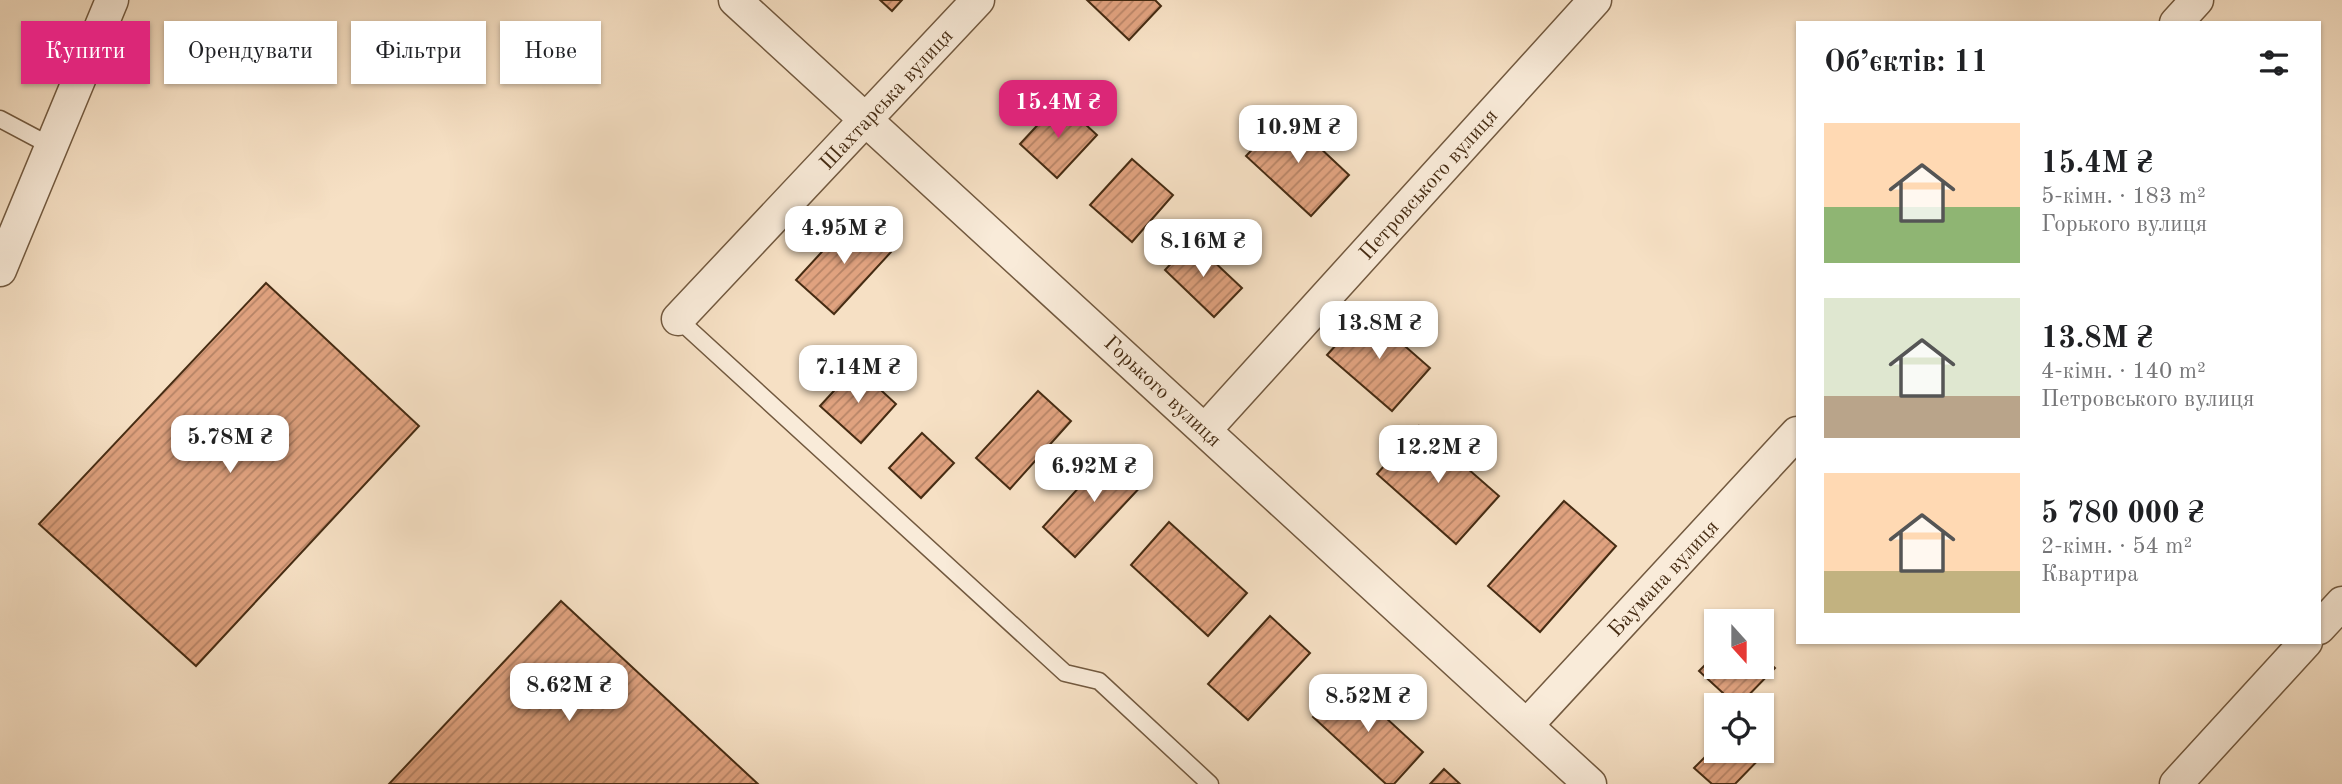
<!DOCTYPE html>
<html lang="uk">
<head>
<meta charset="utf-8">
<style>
	body { margin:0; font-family:"Old Standard TT",serif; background:#f2f2f2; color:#202124; height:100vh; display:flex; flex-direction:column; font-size:26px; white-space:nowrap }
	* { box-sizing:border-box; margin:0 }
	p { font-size:23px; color:#757577 }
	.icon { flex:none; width:38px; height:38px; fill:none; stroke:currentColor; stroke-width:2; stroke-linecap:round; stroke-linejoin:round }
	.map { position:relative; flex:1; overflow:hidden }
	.details { position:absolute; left:1796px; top:21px; width:525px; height:623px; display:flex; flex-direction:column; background:#fff; border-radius:0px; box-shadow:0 2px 5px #0004 }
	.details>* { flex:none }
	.hud { position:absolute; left:21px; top:21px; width:665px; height:63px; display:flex; gap:14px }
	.needle { width:46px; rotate:159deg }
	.fabs { position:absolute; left:1704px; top:609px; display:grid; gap:14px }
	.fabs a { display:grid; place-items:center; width:70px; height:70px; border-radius:0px; background:#fff; box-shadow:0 2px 5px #0004; font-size:35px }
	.price { position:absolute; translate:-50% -60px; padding:0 16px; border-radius:14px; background:#fff; color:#222; font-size:23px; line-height:46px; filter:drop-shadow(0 2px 4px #0008) }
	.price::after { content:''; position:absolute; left:50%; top:42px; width:21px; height:16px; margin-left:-10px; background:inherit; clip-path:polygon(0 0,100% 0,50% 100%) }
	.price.active { background:#db2777; color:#fff }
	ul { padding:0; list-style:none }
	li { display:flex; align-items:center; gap:21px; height:175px; padding:0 28px }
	li span { display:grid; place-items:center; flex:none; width:196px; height:140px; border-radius:0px; color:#555 }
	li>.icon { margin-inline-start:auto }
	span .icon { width:84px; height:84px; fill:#fffc; stroke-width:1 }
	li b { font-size:30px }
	h2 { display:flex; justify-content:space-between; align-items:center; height:84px; padding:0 28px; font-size:30px }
	.pill { padding:0 24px; border-radius:0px; background:#fff; box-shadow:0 2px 5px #0004; font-size:24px; line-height:63px }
	.pill.active { background:#db2777; color:#fff }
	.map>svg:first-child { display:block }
	.building { fill:url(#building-hatch); stroke:#462c13; stroke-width:2 }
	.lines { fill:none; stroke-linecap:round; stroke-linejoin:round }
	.service-casing { stroke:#72593f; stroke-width:19 }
	.minor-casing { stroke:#72593f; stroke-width:35 }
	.service { stroke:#f9ebd9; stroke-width:16 }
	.minor { stroke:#f9ebd9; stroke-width:32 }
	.labels { text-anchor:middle; stroke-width:5; stroke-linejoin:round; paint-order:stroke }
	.street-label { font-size:21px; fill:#462c13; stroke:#f9ebd9 }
</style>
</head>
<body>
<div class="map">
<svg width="2342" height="784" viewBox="0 0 2342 784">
	<defs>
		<pattern id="building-hatch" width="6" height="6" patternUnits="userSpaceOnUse" patternTransform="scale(1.75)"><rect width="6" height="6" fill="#e0a27f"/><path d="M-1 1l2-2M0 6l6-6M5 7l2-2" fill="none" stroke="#b78467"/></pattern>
	</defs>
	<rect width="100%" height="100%" fill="#f6e0c4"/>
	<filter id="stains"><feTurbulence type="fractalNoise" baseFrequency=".00286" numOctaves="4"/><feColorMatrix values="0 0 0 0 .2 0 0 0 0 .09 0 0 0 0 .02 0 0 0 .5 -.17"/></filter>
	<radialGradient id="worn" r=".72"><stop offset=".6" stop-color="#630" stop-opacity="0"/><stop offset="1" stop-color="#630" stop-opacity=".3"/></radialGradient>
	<path class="building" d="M880,0H902L892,11Z
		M1087,0H1155L1161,6L1129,40Z
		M1060,101L1097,135L1057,178L1020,144Z
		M1285,115L1349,175L1311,216L1246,156Z
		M1132,159L1173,195L1132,242L1090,205Z
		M853,218L891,252L834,314L796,280Z
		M1192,241L1242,288L1214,317L1165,270Z
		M266,283L419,426L196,666L39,524Z
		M1366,312L1430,368L1392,411L1327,355Z
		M856,367L896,404L861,443L820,406Z
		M1038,391L1071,421L1010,489L976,458Z
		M1419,426L1499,496L1456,544L1377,474Z
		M922,433L954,463L921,498L889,468Z
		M1112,451L1145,482L1075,557L1043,527Z
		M1564,501L1616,546L1540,632L1488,586Z
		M1169,522L1247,593L1208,636L1131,565Z
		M561,601L758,784H389Z
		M1270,616L1310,653L1248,720L1208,684Z
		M1717,653V667H1762V656L1775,668L1739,705H1736L1699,671Z
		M1346,681L1423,752L1394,784H1386L1313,717Z
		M1717,745V751H1762V747L1767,751L1735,784H1712L1694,768Z
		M1444,769L1460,784H1430Z"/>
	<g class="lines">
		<defs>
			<path id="service" d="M0,119L51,146
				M678,319L1065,673L1099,681L1210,784"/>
			<path id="minor" d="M735,0L1590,784
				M2176,23L2197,0
				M0,270L112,0
				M678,319L978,0
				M1205,430L1595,0
				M2319,628L2342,603
				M1528,724L1797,433
				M2176,784L2306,642"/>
		</defs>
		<use href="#service" class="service-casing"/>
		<use href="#minor" class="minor-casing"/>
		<use href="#service" class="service"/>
		<use href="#minor" class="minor"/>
	</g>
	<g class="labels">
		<g class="street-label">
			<text transform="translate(886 99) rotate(-47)" y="7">Шахтарська вулиця</text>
			<text transform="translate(1428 184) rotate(-48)" y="7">Петровського вулиця</text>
			<text transform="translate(1163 391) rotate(43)" y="7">Горького вулиця</text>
			<text transform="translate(1663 578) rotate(-47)" y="7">Баумана вулиця</text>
		</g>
	</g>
	<rect width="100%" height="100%" filter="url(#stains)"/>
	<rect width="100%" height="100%" fill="url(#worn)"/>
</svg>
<div class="fabs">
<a><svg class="needle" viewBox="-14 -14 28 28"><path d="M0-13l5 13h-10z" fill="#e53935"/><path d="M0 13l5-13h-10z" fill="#757577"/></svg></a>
<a><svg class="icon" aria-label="locate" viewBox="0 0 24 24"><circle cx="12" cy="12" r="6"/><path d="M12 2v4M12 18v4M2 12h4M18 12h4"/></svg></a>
</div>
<b class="price active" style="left:1058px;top:140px">15.4M ₴</b>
<b class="price" style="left:1298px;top:165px">10.9M ₴</b>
<b class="price" style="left:844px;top:266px">4.95M ₴</b>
<b class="price" style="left:1203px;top:279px">8.16M ₴</b>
<b class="price" style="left:1379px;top:361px">13.8M ₴</b>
<b class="price" style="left:858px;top:405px">7.14M ₴</b>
<b class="price" style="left:230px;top:475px">5.78M ₴</b>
<b class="price" style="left:1438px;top:485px">12.2M ₴</b>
<b class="price" style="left:1094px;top:504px">6.92M ₴</b>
<b class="price" style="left:569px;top:723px">8.62M ₴</b>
<b class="price" style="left:1368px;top:734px">8.52M ₴</b>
<div class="hud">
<a class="pill active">Купити</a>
<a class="pill">Орендувати</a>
<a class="pill">Фільтри</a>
<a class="pill">Нове</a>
</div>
<section class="details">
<h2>Об’єктів: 11<svg class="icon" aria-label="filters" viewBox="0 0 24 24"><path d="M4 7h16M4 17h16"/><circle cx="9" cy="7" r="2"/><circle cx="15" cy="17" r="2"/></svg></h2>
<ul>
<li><span style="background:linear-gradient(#ffd9b3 60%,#8fb573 0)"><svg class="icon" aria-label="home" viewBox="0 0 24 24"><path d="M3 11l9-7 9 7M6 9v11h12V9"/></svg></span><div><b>15.4M ₴</b><p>5-кімн. · 183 m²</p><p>Горького вулиця</p></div></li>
<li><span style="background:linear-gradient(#dfe7d0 70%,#b9a48a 0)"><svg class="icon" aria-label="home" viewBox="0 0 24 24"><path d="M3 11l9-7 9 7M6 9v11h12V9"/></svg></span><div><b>13.8M ₴</b><p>4-кімн. · 140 m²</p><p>Петровського вулиця</p></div></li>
<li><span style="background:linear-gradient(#ffd9b3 70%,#c2b280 0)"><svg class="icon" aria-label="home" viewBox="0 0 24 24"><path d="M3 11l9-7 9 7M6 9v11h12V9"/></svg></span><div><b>5 780 000 ₴</b><p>2-кімн. · 54 m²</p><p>Квартира</p></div></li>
</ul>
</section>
</div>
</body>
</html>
